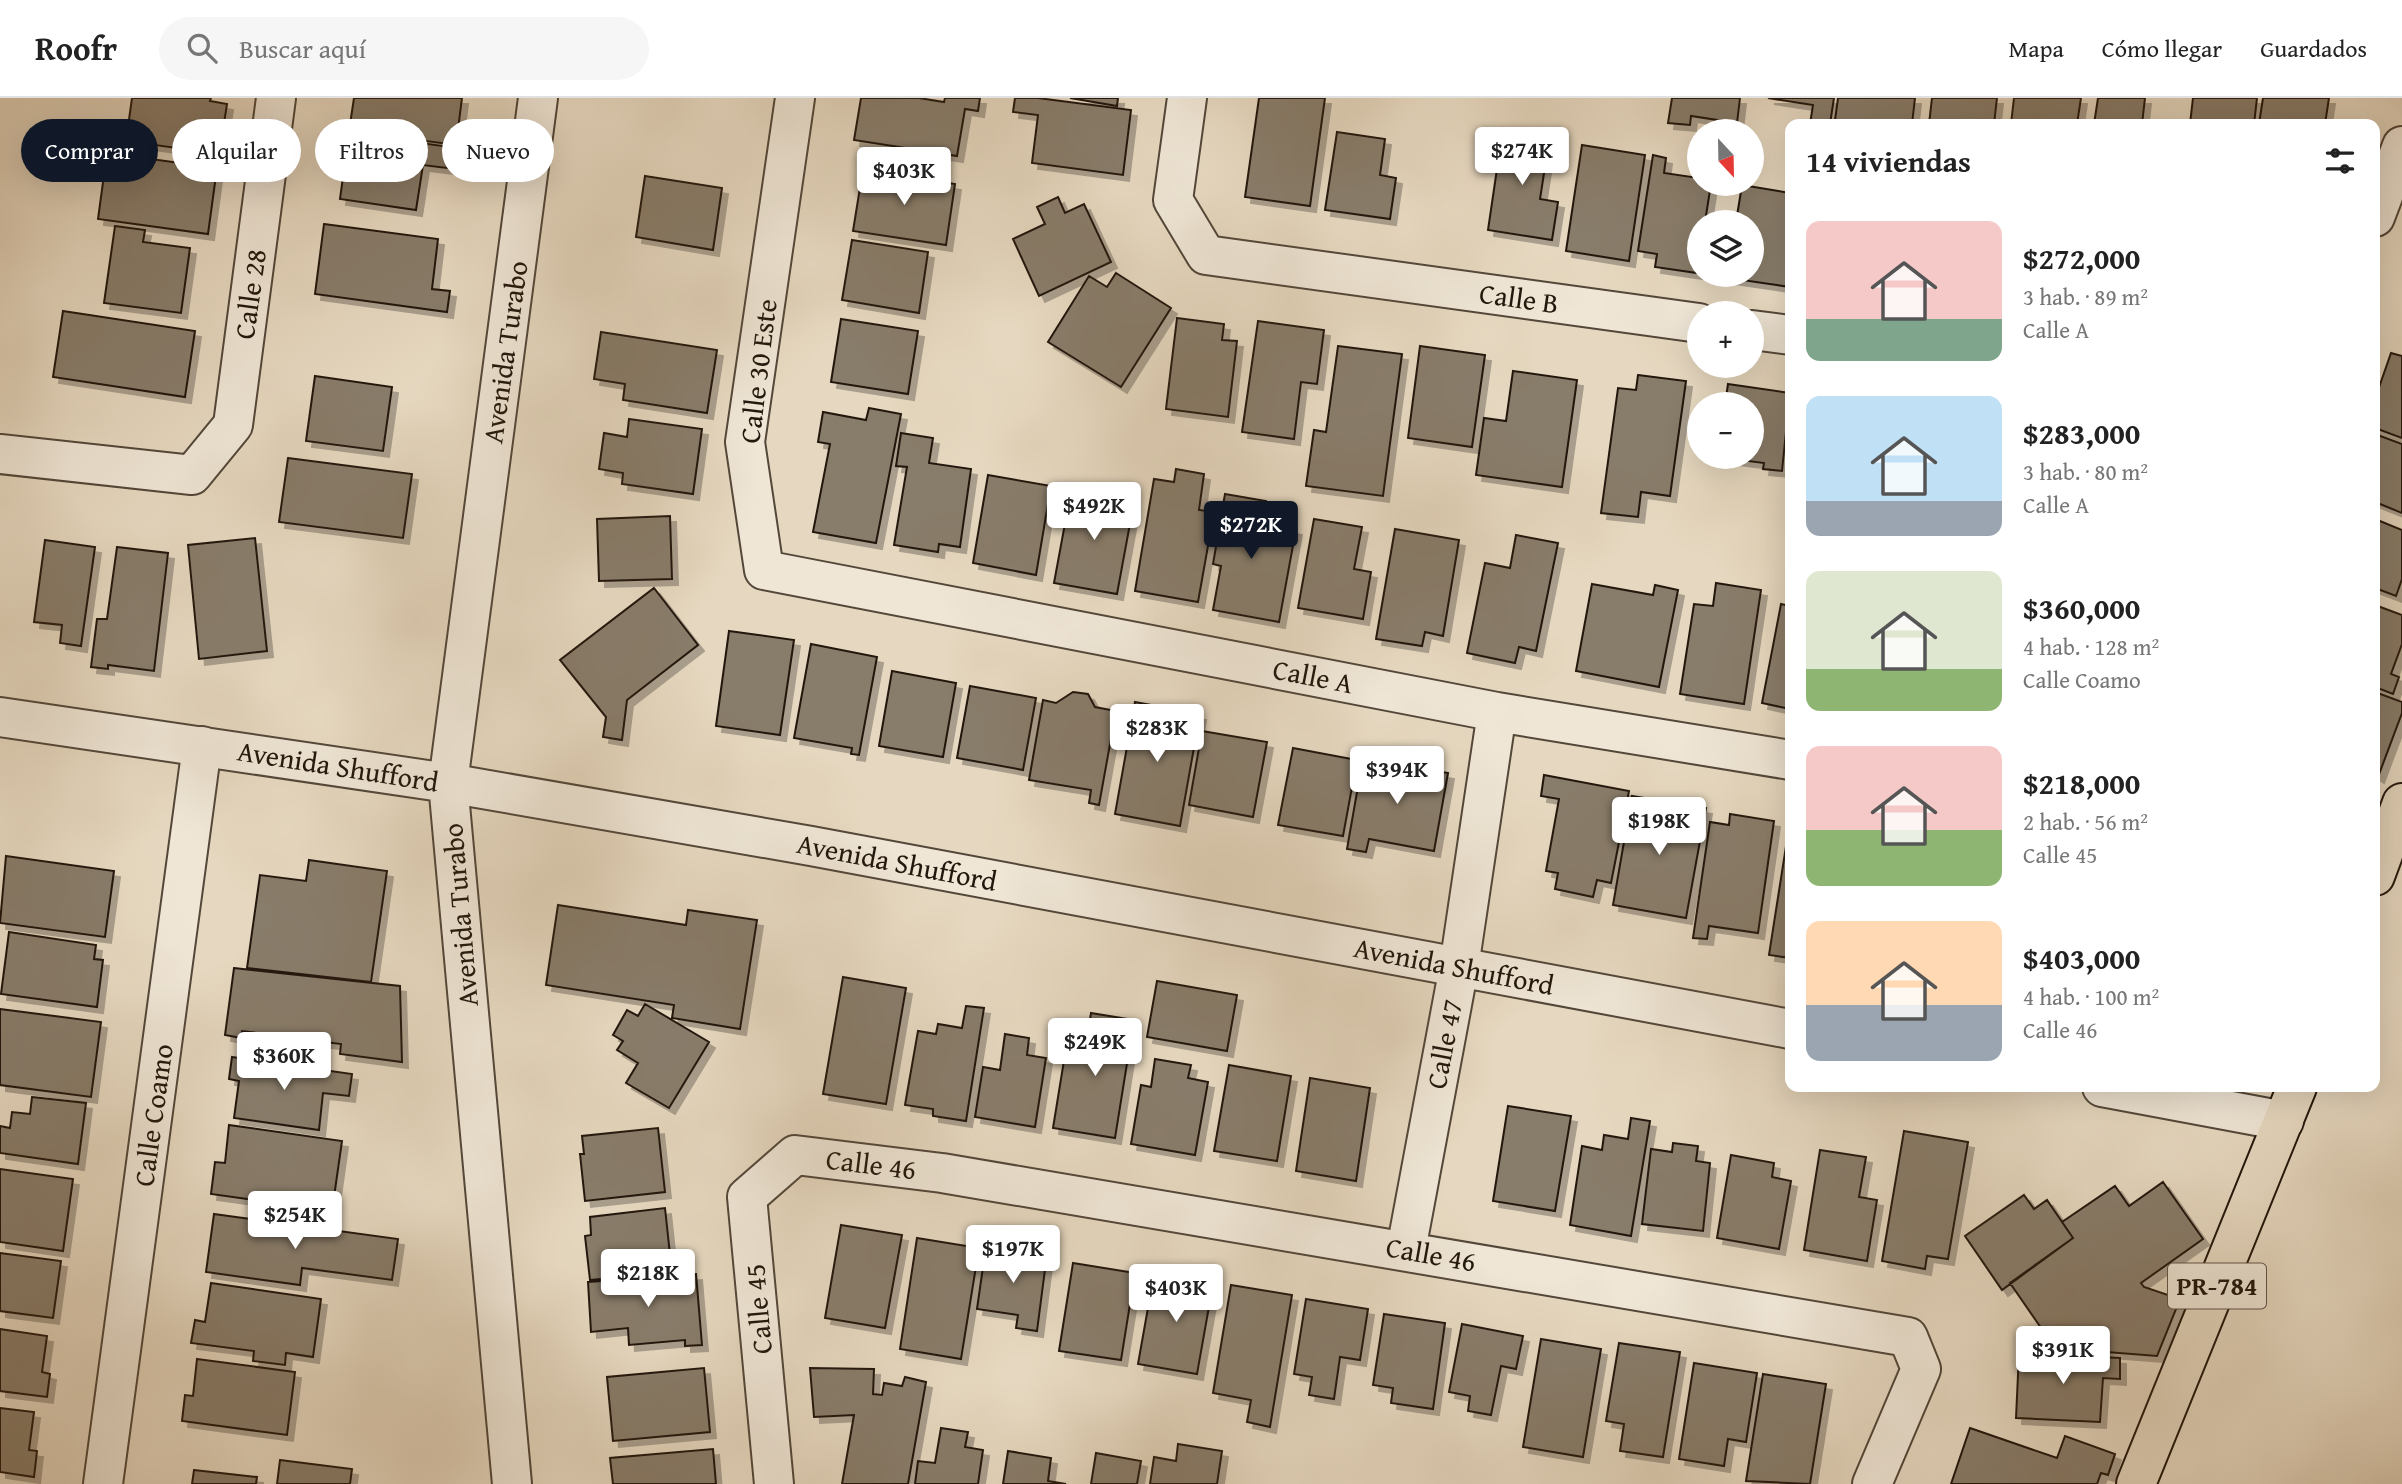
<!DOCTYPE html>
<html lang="es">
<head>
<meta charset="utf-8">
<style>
	body { margin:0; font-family:"Gentium Book Plus",serif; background:#f6f6f6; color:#222; height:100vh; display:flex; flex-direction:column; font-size:26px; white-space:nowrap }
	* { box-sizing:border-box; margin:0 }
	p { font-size:23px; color:#767676 }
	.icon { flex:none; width:38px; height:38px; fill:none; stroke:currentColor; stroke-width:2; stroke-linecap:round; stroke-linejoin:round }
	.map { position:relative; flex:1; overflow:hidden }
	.panel { position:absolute; left:1785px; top:21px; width:595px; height:973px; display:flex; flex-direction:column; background:#fff; border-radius:14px; box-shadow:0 7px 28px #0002 }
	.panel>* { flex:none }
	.hud { position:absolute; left:21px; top:21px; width:665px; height:63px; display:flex; gap:14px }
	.needle { width:46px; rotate:158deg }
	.controls { position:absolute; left:1687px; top:21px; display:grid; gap:14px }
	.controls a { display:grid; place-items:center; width:77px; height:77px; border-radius:50%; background:#fff; box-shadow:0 7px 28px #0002; font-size:35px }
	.price { position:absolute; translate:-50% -60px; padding:0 16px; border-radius:7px; background:#fff; color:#222; font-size:23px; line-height:46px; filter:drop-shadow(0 2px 4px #0008) }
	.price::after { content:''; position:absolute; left:50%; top:42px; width:21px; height:16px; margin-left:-10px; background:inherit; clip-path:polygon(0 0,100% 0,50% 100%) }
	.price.active { background:#111827; color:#fff }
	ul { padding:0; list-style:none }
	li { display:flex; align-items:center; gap:21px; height:175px; padding:0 21px }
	li span { display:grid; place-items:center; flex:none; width:196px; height:140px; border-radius:14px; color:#555 }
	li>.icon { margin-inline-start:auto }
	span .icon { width:84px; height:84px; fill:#fffc; stroke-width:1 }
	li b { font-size:30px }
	h2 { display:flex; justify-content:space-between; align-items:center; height:84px; padding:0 21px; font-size:30px }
	.chip { padding:0 24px; border-radius:32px; background:#fff; box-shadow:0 7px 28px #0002; font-size:24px; line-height:63px }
	.chip.active { background:#111827; color:#fff }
	header { display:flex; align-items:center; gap:42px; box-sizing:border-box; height:98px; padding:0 35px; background:#fff; border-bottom:2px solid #e0e0e0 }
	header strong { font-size:33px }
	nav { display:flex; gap:38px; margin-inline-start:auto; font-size:24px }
	.search { width:490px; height:63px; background:#f6f6f6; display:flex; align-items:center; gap:18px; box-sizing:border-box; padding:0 24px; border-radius:38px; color:#767676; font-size:26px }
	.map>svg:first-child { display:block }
	.building { fill:#887b6a; stroke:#22170c; stroke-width:2; filter:url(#shadow) }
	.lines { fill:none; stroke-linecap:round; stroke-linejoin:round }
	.minor-casing { stroke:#534739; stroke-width:42 }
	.tertiary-casing { stroke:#534739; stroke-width:42 }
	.primary-casing { stroke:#22170c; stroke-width:42 }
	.minor { stroke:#efe6d6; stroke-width:38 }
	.tertiary { stroke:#efe6d6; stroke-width:38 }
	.primary { stroke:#e6d8c0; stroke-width:38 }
	.labels { text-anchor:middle; stroke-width:7; stroke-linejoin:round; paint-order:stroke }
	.shield { fill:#efe6d6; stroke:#605549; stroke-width:2 }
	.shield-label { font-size:26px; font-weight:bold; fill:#22170c }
	.street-label { font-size:28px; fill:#22170c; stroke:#efe6d6 }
</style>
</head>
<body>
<header>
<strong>Roofr</strong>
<div class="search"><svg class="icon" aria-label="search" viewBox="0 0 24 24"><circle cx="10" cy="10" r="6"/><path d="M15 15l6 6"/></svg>Buscar aquí</div>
<nav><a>Mapa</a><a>Cómo llegar</a><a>Guardados</a></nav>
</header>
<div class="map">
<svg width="2402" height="1386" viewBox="0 0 2402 1386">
	<defs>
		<filter id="shadow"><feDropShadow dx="6" dy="6" stdDeviation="0" flood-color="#0004"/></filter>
	</defs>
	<rect width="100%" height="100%" fill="#e6d8c0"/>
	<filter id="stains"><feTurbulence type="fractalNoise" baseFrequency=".00286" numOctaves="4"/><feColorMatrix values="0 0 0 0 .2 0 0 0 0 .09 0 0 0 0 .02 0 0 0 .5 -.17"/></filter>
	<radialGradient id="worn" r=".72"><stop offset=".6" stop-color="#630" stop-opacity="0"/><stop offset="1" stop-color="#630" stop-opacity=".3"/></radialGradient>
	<path class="building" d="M132,0H211L210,3L227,6L223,32L231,33L228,53L220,52L219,56L126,43Z
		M354,0H462L456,47L349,33Z
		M861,0H919L944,4L945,0H980L978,13L965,11L957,58L854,42Z
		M1015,0H1038L1131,12L1123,77L1032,65L1038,17L1013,14Z
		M1070,0H1118L1117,8Z
		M1259,0H1325L1310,108L1245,99Z
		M1672,0H1740L1737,25L1691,18L1690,27L1668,25Z
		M1768,0H1834L1830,26H1810L1813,7Z
		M1838,0H1915L1912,26L1835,22Z
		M1932,0H1997L1994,26H1929Z
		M2014,0H2081L2077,26H2011Z
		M2098,0H2145L2142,26H2094Z
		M2193,0H2257L2254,26H2190Z
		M2263,0H2329L2325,26H2259Z
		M1503,30L1550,37L1540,101L1558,104L1552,142L1488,132Z
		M1337,34L1385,41L1380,77L1396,80L1390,121L1325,112Z
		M349,35L457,50L455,71L423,67L416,112L340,101Z
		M1582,47L1645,57L1629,163L1566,153Z
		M107,55L217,70L208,136L98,121Z
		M1653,57L1666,60L1664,75L1699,80V86H1711L1705,124H1699L1697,175L1655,169L1657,156L1638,153Z
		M863,71L955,86L946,147L853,133Z
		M645,78L722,90L713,152L636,139Z
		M1742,87L1790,95V189L1728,180V177H1752V124H1736Z
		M1058,99L1065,115L1084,106L1111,164L1039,198L1013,141L1045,126L1037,109Z
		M324,126L438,141L432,191L450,193L447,214L315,196Z
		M115,128L145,132L143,144L190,150L181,215L104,205Z
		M852,142L928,154L919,215L842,202Z
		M1116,175L1171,210L1121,289L1048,244L1089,178L1107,189Z
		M63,213L195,233L185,299L53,279Z
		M1177,220L1224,226L1222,242L1237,243L1228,319L1166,311Z
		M841,221L918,233L908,296L831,284Z
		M1258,223L1324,232L1317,286L1301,284L1294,341L1242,334Z
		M601,234L717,252L707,315L623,302L625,286L594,281Z
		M1338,248L1402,256L1383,398L1306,388L1314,332L1326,334Z
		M1420,248L1485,257L1472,349L1408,340Z
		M2391,255L2402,258V340L2375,330V301Z
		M1513,273L1577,282L1562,389L1476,377L1484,320L1506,323Z
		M1638,277L1686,283L1670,398L1641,394L1638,419L1601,415L1618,290L1636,292Z
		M315,278L392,289L383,353L306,343Z
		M1728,286L1790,295L1782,373L1763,371L1764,365L1718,359H1752V306H1725Z
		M869,310L901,316L876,445L813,434L830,346L818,344L823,314L866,322Z
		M629,321L702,331L693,396L622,386L623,375L599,371L604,335L627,339Z
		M901,335L933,340L929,365L971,371L960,449L939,446L938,454L894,447L907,369L896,368Z
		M2375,336L2402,346V415L2375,404Z
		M288,360L412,376L403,440L279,424Z
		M1176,371L1204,376L1199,412L1214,414L1198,504L1135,493L1154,381L1174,384Z
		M988,377L1051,388L1036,477L973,465Z
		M1071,393L1134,404L1117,496L1054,485Z
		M1225,396L1266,403L1262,425L1296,431L1279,524L1213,512L1221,468L1213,466Z
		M670,418L672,481L599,483L597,421Z
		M1314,421L1362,429L1354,471L1371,474L1363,521L1298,510Z
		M2375,421L2402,432V481L2396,498L2375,490Z
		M1395,431L1459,442L1443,538L1425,534L1422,548L1376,541Z
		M1516,437L1558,445L1536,553L1519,549L1515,565L1467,555L1485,465L1510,470Z
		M255,440L267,553L199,561L188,447Z
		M45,442L95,449L81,548L60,545L62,527L34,524Z
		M117,449L168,455L154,573L108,567V571L91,569L97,521H107Z
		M1716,485L1761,492L1744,606L1680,596L1694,506L1713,508Z
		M1592,486L1653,497L1655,487L1678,492L1659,589L1576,573Z
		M654,490L698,547L627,602L622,642L603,639L606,619L560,562Z
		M1781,506L1790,508V611L1762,605Z
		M2375,507L2402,517V546L2391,576L2399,579L2393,596L2375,589Z
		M729,533L794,542L780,637L716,628Z
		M811,546L877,559L859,657L851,656L852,650L794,640Z
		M892,573L956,585L943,659L879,648Z
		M970,588L1036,600L1023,672L957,660Z
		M1073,594L1088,596L1095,609L1116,613L1099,707L1089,705L1091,692L1029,682L1043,602L1056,605Z
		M2375,594L2402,604V615L2378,679L2375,677Z
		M1135,604L1200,616L1180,728L1115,716Z
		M1202,633L1267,644L1253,719L1189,707Z
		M1293,650L1357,662L1343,738L1278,727Z
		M1363,660L1448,675L1434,753L1369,741L1366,754L1347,751Z
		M1544,677L1629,693L1611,785L1597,782L1593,799L1555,791L1558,775L1546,773L1559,701L1541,698Z
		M1632,698L1706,710L1686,820L1613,807Z
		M1730,716L1774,723L1758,835L1709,828L1707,841L1693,840L1710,724L1729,727Z
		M1789,729L1790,730V860L1769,857Z
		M6,758L114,773L105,839L0,825Z
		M309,762L387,773L371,884L247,870L260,777L306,783Z
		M558,807L686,827L688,812L757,822L740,931L672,920L674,907L546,887Z
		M9,834L96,847L94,861L103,862L97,909L1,896Z
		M234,870L400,888L402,964L340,956L341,946L242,933L241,940L225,937Z
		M843,879L906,890L886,1006L823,996Z
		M1157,883L1237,897L1227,953L1147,939Z
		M645,906L709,944L669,1010L626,985L638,965L617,952L623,943L613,937L627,912L638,918Z
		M966,908L984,910L966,1023L933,1018V1011L905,1007L918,933L936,936L938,926L962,930Z
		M0,911L101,924L91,999L0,987Z
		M1091,915L1134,922L1115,1040L1053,1030L1067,944L1086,947Z
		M1005,936L1029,940L1027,957L1046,960L1035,1029L975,1019L983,969L1000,972Z
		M232,959L352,976L349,998L323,995L319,1032L234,1020L239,983L229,981Z
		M1155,961L1191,967L1188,980L1208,984L1195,1057L1131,1046L1141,987L1151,989Z
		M1229,967L1291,978L1277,1063L1214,1053Z
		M1310,980L1370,990L1356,1083L1296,1073Z
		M32,999L86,1005L78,1066L0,1055V1028L10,1030L12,1014L30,1016Z
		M1508,1008L1571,1018L1555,1113L1493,1103Z
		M1631,1020L1650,1023L1631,1138L1570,1127L1582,1048L1602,1052L1604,1037L1628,1041Z
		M229,1027L342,1043L332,1113L211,1096L215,1064L225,1065Z
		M658,1030L665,1094L585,1103L580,1056H584L582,1038Z
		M1904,1033L1968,1044L1948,1161L1927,1158L1925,1171L1882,1163Z
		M1673,1045L1698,1048L1696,1063L1710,1065L1703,1133L1642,1126L1651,1051L1672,1054Z
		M1820,1052L1866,1059L1859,1099L1877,1102L1867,1163L1804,1152Z
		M1731,1057L1774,1065L1772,1079L1791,1083L1779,1151L1717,1140Z
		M0,1071L73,1081L63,1153L0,1144Z
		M2163,1084L2203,1141L2141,1185L2144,1189L2180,1201L2157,1258L2055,1250L2010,1185L2073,1140L2062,1124L2115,1088L2129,1108Z
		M2024,1097L2034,1111L2047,1102L2073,1140L2002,1192L1965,1138Z
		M665,1110L672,1175L590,1182L585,1138L591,1137L590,1119Z
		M214,1116L398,1141L392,1182L302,1170L300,1187L206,1174Z
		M841,1127L902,1137L885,1230L825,1220Z
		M917,1140L979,1150L961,1261L900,1251Z
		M986,1148L1047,1156L1037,1233L1016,1230L1018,1217L977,1211Z
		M0,1155L61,1163L53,1220L0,1213Z
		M1073,1165L1135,1175L1121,1262L1059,1253Z
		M696,1176L702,1247L685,1248V1242L629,1247L628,1230L591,1234L588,1184Z
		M1154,1176L1213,1186L1197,1276L1138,1266Z
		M211,1185L321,1201L313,1259L286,1255L285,1267L253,1263L254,1253L191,1245L195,1222L205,1224Z
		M1231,1187L1292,1197L1270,1329L1247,1324L1251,1302L1213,1295Z
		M1306,1201L1368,1211L1360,1262L1340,1259L1334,1301L1309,1297L1312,1279L1294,1276Z
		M1384,1216L1445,1225L1433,1311L1391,1305L1393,1290L1373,1287Z
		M1462,1226L1523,1238L1516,1271L1501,1268L1491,1317L1468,1313L1470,1298L1449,1294Z
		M0,1231L47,1238L42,1274L50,1276L47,1299L0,1293Z
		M1541,1241L1601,1251L1583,1359L1523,1349Z
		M1619,1245L1680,1254L1663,1359L1620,1353L1624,1326L1606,1323Z
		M2019,1255L2120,1260V1281L2103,1280L2100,1324L2016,1320Z
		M197,1261L295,1274L287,1337L182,1323L185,1297L193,1298Z
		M1694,1265L1757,1275L1746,1344L1728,1341L1724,1368L1679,1361Z
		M704,1270L710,1334L613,1343L607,1279Z
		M810,1270L874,1271L873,1296L882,1297L884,1285L902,1288L905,1279L926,1284L908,1386H842L854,1317L814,1319Z
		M1763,1276L1826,1286L1810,1386L1746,1383Z
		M0,1310L34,1314L29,1352L37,1353L34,1379L0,1374Z
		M941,1330L968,1334L965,1349L983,1352L978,1386H915L918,1363L935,1365Z
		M1970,1330L2057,1360L2065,1338L2115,1356L2108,1377L2101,1375L2097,1386H1951Z
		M1178,1346L1222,1353L1217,1386H1150L1154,1359L1176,1363Z
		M713,1351L716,1386H613L610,1360Z
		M1008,1353L1051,1360L1048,1383L1066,1386H1003Z
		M1096,1355L1141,1363L1137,1386H1091Z
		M280,1362L352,1371L350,1386H277Z
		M194,1372L257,1379L256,1386H192Z"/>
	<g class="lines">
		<defs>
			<path id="minor" d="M795,0L745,344L764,472L1497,614L1790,662
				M1187,0L1173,102L1206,157L1699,225
				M2375,119L2402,48
				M1752,232L1790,237
				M0,356L192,377L233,327L276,0
				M1406,1152L1459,869L1497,614
				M103,1386L202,648
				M774,1386L747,1099L795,1057L942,1075L1908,1239L1921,1271L1872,1386"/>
			<path id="tertiary" d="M0,619L448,685L811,748L1790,931
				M2102,989L2284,1023
				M512,1386L448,685L538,0"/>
			<path id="primary" d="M2375,778L2402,705
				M2136,1386L2297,989"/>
		</defs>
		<use href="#minor" class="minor-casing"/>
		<use href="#tertiary" class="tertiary-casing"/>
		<use href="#primary" class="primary-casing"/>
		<use href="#minor" class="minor"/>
		<use href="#tertiary" class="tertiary"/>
		<use href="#primary" class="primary"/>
	</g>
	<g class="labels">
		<rect class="shield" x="2168" y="1165.5" width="98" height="45" rx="5"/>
		<g class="shield-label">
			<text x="2217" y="1197">PR-784</text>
		</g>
		<g class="street-label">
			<text transform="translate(250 196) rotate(-82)" y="10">Calle 28</text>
			<text transform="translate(1519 200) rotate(8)" y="10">Calle B</text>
			<text transform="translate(505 254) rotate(-82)" y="10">Avenida Turabo</text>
			<text transform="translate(758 273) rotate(-83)" y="10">Calle 30 Este</text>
			<text transform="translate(1313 578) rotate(11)" y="10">Calle A</text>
			<text transform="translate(338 668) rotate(9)" y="10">Avenida Shufford</text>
			<text transform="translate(897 764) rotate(11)" y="10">Avenida Shufford</text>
			<text transform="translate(460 817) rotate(-95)" y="10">Avenida Turabo</text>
			<text transform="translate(1454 868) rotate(11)" y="10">Avenida Shufford</text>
			<text transform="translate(1444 946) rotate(-79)" y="10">Calle 47</text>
			<text transform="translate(153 1017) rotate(-82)" y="10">Calle Coamo</text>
			<text transform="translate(871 1066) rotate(7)" y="10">Calle 46</text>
			<text transform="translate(1431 1156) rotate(10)" y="10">Calle 46</text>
			<text transform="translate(758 1211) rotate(-95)" y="10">Calle 45</text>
		</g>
	</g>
	<rect width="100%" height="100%" filter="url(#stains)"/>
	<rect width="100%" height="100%" fill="url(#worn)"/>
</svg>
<div class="controls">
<a><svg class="needle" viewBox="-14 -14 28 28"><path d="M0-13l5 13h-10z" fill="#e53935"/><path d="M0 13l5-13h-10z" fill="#767676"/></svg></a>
<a><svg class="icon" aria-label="layers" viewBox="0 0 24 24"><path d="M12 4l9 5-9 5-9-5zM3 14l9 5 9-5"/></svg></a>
<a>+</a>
<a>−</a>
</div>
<b class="price" style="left:1522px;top:89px">$274K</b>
<b class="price" style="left:904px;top:109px">$403K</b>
<b class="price" style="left:1094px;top:444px">$492K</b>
<b class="price active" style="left:1251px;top:463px">$272K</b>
<b class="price" style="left:1157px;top:666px">$283K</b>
<b class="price" style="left:1397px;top:708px">$394K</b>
<b class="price" style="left:1659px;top:759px">$198K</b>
<b class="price" style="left:1095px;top:980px">$249K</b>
<b class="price" style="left:284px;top:994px">$360K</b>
<b class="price" style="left:295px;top:1153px">$254K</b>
<b class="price" style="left:1013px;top:1187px">$197K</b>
<b class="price" style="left:648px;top:1211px">$218K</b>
<b class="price" style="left:1176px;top:1226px">$403K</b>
<b class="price" style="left:2063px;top:1288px">$391K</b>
<div class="hud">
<a class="chip active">Comprar</a>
<a class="chip">Alquilar</a>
<a class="chip">Filtros</a>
<a class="chip">Nuevo</a>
</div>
<section class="panel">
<h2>14 viviendas<svg class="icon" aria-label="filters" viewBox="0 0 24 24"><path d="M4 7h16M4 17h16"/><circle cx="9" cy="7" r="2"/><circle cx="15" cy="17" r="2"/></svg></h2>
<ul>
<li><span style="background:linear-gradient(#f6c9c9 70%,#7fa58c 0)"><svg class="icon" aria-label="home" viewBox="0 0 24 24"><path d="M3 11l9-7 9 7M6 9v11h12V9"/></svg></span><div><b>$272,000</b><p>3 hab. · 89 m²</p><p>Calle A</p></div></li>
<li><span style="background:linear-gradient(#bfe0f5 75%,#9aa5b1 0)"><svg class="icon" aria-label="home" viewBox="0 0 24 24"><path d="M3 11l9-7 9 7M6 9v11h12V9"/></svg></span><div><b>$283,000</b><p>3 hab. · 80 m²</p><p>Calle A</p></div></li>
<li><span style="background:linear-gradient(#dfe7d0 70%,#8fb573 0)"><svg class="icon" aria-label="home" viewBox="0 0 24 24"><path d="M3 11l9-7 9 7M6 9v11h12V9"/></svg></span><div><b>$360,000</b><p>4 hab. · 128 m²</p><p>Calle Coamo</p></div></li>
<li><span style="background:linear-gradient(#f6c9c9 60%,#8fb573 0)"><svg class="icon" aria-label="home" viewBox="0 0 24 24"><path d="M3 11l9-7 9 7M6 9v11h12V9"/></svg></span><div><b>$218,000</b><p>2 hab. · 56 m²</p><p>Calle 45</p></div></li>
<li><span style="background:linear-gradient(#ffd9b3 60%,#9aa5b1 0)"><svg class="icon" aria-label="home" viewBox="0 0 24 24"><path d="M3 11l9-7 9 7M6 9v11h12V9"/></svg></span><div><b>$403,000</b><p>4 hab. · 100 m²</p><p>Calle 46</p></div></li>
</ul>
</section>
</div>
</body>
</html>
